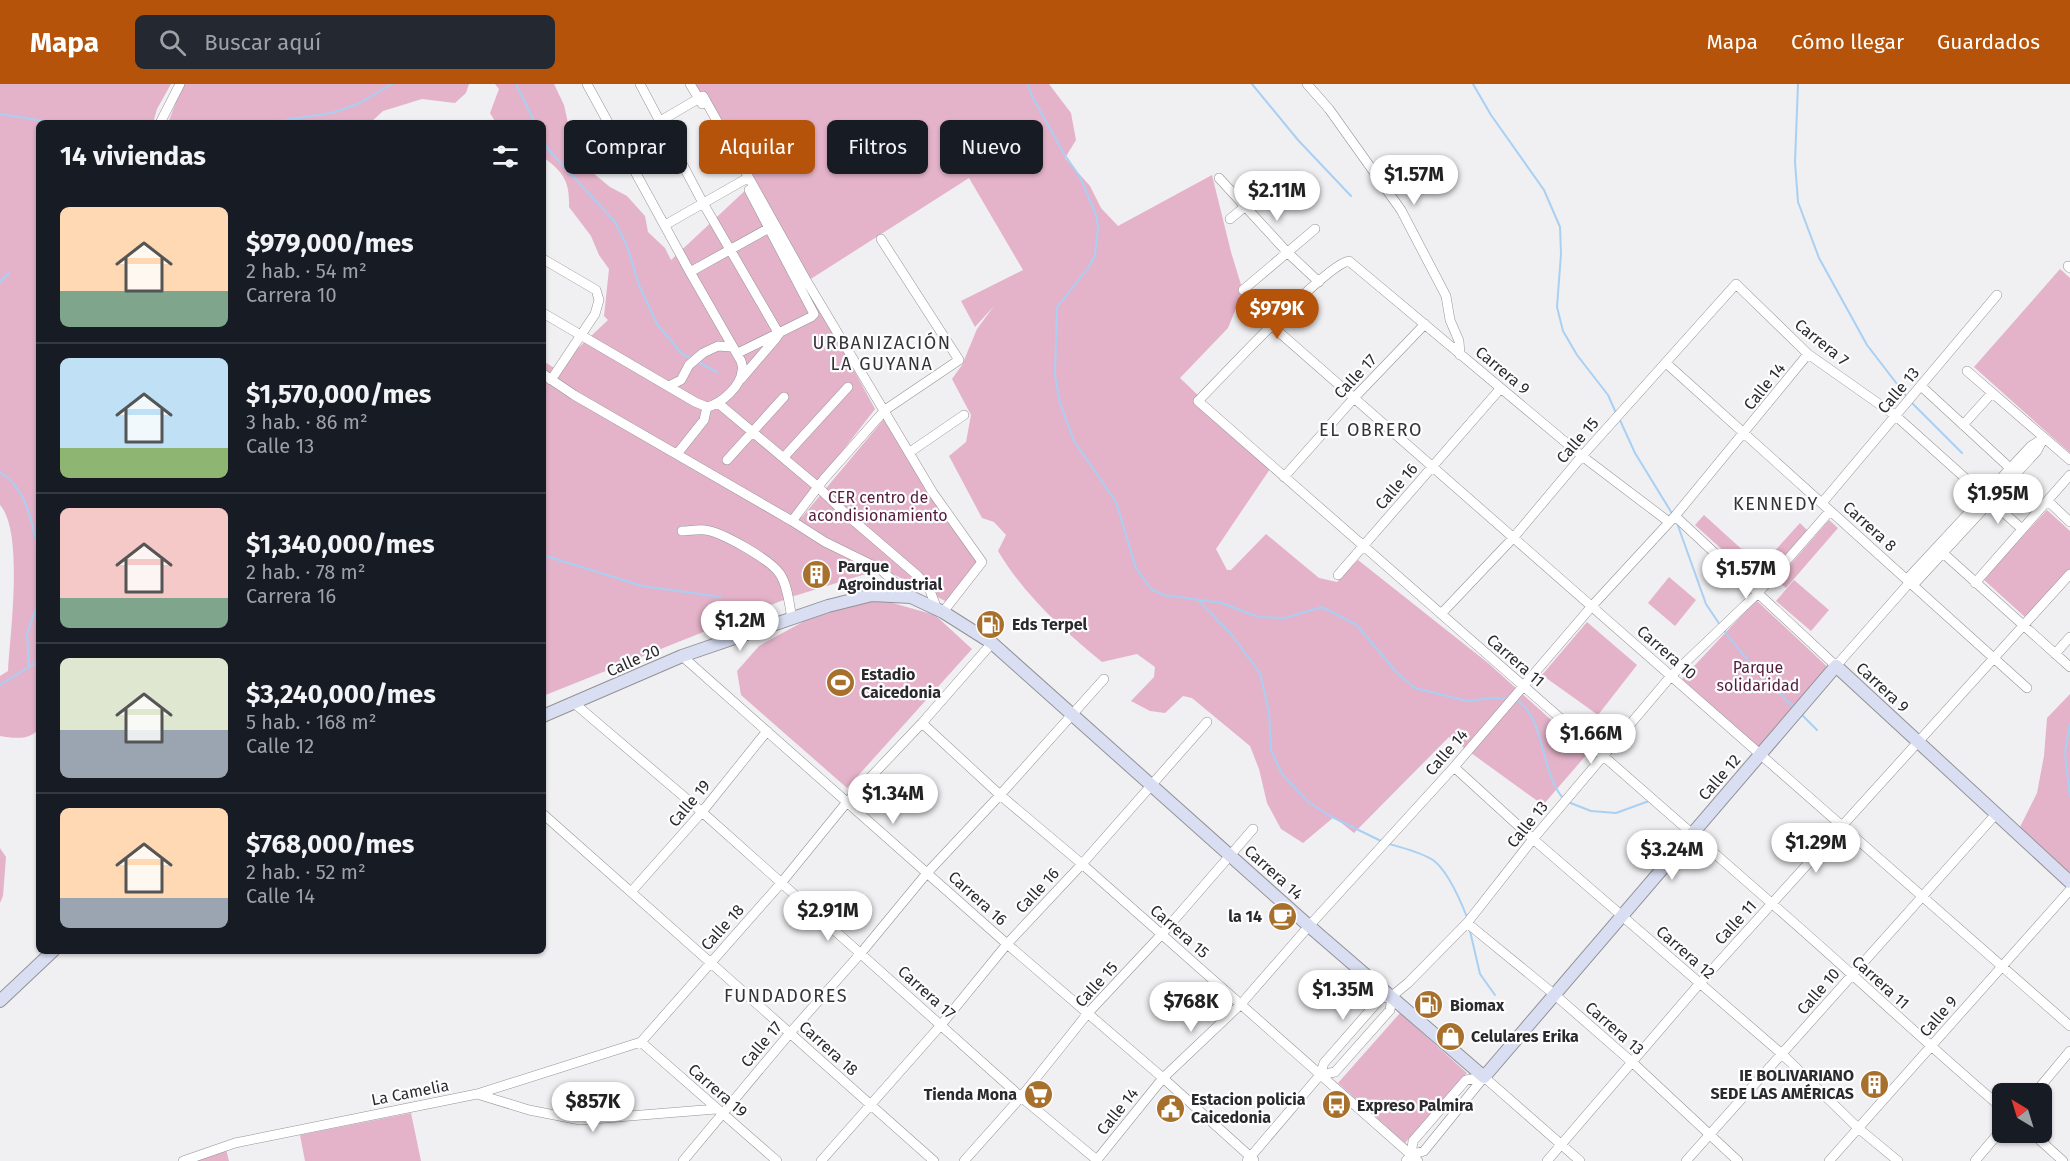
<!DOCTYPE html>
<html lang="es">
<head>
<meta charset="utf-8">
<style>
	body { margin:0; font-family:"Fira Sans",sans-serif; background:#242831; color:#f1f3f6; height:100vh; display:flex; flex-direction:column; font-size:22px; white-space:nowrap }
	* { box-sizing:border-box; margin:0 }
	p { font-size:20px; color:#9ea1a6 }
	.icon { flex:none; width:33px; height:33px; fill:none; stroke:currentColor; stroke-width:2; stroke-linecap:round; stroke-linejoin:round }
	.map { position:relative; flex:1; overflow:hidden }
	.panel { position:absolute; left:36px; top:36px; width:510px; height:834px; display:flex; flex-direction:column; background:#171b24; border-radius:9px; box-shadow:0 2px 4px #0004 }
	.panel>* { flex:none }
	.banner { position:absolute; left:564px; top:36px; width:570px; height:54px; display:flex; gap:12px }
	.needle { width:39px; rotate:322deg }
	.fabs { position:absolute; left:1992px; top:999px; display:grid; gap:12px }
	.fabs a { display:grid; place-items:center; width:60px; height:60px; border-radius:9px; background:#171b24; box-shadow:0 2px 4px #0004; font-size:30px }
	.price { position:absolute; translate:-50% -51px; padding:0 14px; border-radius:21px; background:#fff; color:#222; font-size:20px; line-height:39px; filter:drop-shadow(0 2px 3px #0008) }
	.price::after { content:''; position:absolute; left:50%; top:36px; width:18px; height:14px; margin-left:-9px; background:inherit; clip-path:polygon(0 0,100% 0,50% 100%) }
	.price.selected { background:#b45309; color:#fff }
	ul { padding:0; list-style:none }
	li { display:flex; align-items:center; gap:18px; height:150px; padding:0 24px }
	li+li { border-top:2px solid #363941 }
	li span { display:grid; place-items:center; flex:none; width:168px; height:120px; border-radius:9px; color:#555 }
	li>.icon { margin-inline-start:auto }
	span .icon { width:72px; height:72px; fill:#fffc; stroke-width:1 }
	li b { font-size:26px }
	h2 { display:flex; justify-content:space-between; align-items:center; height:72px; padding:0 24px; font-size:26px }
	.pill { padding:0 21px; border-radius:9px; background:#171b24; box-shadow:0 2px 4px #0004; font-size:21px; line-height:54px }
	.pill.selected { background:#b45309; color:#fff }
	header { display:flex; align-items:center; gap:36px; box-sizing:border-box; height:84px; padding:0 30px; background:#b45309; color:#fff }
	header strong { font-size:28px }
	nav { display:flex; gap:33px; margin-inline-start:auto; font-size:21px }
	.search { width:420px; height:54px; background:#242831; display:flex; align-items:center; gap:15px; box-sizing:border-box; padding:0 21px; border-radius:9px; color:#9ea1a6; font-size:22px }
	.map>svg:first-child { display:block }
	.green { fill:#e4b3c9 }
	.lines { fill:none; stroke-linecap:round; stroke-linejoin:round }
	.stream { stroke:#a9d0f3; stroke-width:2 }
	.minor-casing { stroke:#939295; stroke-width:10 }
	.secondary-casing { stroke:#939295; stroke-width:14 }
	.minor { stroke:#fff; stroke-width:9 }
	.secondary { stroke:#d9def2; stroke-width:12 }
	.labels { text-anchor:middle; stroke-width:4.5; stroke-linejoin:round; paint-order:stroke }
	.street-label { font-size:16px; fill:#2a292b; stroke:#fdfdff }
	.park-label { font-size:16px; fill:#551b3b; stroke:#fdfdff }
	.poi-label { font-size:16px; font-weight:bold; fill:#2a292b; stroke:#fdfdff; text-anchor:start }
	.neighbourhood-label { font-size:18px; letter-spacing:1.5px; fill:#343336; stroke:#fdfdff }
</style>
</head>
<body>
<header>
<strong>Mapa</strong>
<div class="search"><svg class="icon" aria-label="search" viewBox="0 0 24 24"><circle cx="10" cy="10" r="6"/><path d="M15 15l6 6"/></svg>Buscar aquí</div>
<nav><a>Mapa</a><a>Cómo llegar</a><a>Guardados</a></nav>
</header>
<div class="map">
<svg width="2070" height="1077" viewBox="0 0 2070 1077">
	<rect width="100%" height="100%" fill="#f0eff2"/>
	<path class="green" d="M0,0H171L157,25L153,39H39V645C29,657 13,654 0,652V592L8,587C10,551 24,448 0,421Z
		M183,0H469L466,9L455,19L422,15L383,27L370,39H168Z
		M495,0H554L564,21L572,57L581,79L610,103L627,112L645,132L648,148L665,164L671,176L751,101L693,0H1049L1071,29L1076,56L1065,74L1090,102L1101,124L1118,142L1212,91L1231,168L1243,207L1228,244L1180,294L1272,382L1216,465L1227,486H1231L1266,450L1319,494L1337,498L1358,476L1488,579L1588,669L1543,721L1449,653L1354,749L1334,733L1303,759L1281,745L1267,719L1259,685L1250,662L1192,614L1183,612L1165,629L1150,627L1131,617L1154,593L1155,583L1137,570L1102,578C1062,545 1025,512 998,467L1006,451L994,438L982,434L949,372L966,358L971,331L952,295L962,281L977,245L994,222L975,243L961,217L1023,186L969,94L806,198L875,325L795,428L802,433L884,335L979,477L947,518L889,488L869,489L791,513L543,612V277L556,285L608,236L604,232L609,185L599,171L591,152L569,123C570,97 563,88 543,73V39H496L490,29L499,5Z
		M2060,185L2070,194V369L1974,283Z
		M2047,426L2070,447V486L2026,534L1983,495Z
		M1704,431L1747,470L1738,480L1695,441Z
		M1829,436L1838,444L1786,504L1777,496Z
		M1800,439L1809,448L1762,500L1752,492Z
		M1669,493L1696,516L1675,542L1648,519Z
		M1794,496L1829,526L1811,547L1776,517Z
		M875,514L935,531L972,565L847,704L741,611L737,587L759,562L819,529Z
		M1756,516L1835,590L1762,668L1682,595Z
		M1587,538L1637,581L1598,631L1542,591Z
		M2070,610V787L2068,790L2018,747L2037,709L2044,672L2047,634Z
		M0,764L6,773L3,812L0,819Z
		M1400,929L1467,989L1405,1059L1338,999Z
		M411,1029L421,1077H305L300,1051Z
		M226,1065L229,1077H188Z"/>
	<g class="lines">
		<path class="stream" d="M516,0L535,39
			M1028,0L1032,12L1064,70L1080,93L1096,131L1098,144L1095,171L1089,183L1057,223L1055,291L1060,319L1074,357L1116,418L1136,484L1151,505L1163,511L1222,519L1258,533L1285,534L1322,523L1357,541L1396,588L1415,604L1467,617L1492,614L1509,615
			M1252,0L1298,56L1351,112
			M1473,0L1491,31L1544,106L1560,143L1561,170L1557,223L1563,247L1577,271L1608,311L1616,329
			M1798,0L1795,78L1798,118L1819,174L1867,261L1907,313
			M0,30L56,39
			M170,39H199
			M265,39L332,29L358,20L392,0
			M543,56L547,64L615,138L627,162L639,201L657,240L682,270L693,275
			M0,198L9,189
			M698,278L717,288
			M1911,318L1962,369
			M1619,334L1635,369L1673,431
			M0,388C28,405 32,441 39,470
			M1677,439L1706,520L1720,541
			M543,471L642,502L721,513
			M1198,516L1231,550L1260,589L1269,628L1271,666L1282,690L1308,718L1330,732L1381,757
			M1723,545C1744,574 1768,599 1794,623
			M29,582L27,549L39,517
			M0,601L39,577
			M1515,616C1545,628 1540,691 1564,715
			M1800,629L1817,646
			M2070,639L2065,668L2070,713
			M1568,718L1591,727L1616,729L1649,717
			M1389,760C1404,764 1420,768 1433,776C1447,786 1461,818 1467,833
			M1470,847L1480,890L1495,911"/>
		<defs>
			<path id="minor" d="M587,0L690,188L741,277C742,280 743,284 742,287C741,302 721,320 707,323
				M640,0L703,119L779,250
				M690,0L702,20
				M1307,0L1329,25L1401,126L1446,212L1450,236L1459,257L1460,271
				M160,39L180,0
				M621,60L703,12L806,196L933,409L982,478L943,528
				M1219,94L1287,168L1319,198
				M1230,135L1273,99
				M665,141L744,96
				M543,175L596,206L599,216L595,230L551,296
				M2068,182L2070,184
				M690,188L769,144
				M1243,206L1315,145
				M543,229L695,318L707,323L704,336L677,370
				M1272,242L2070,942
				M738,269L811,233L814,230L749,106
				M1666,279L2027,604
				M1967,287L2070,376
				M543,290L574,311L792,437L825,458L880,485L911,513
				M741,295L777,253
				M669,302L681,296L689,281L703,269L718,262L732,263
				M1921,302L2010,384
				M718,319L818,403L847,431L918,492L929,504L937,525
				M1963,341L1992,309
				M910,368L964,331
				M784,373L848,303
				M727,376L784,313
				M1284,393L1354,314L1425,240
				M2048,417L2070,438
				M1822,419L1997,211
				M1675,432L1836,582L1910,498V492L2031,362L2044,354
				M792,437L824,395L885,326L959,276L881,155
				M1669,438L1582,372L1349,177C1326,180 1221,294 1198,317C1388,484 1578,651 1769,817C1848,885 1923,957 2002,1024
				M682,447C689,447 698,445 705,446C722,448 771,476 780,490C788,502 789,520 792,534
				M1943,469L2070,583
				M1338,491L1500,305
				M1910,498H1916L2037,367L2043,355
				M1975,499L2070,391
				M1441,530L1514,453L1582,372L1736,200L1808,270L1896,332L2022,445
				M2055,570L2070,553
				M682,572L1007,860L1163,994L1254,1076
				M574,619L702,728L1021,1013L1098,1077
				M922,639L1000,711L1082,780L1418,1077
				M1454,683L1533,755L1783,971L1858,1044L1898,1077
				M543,730L934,1077
				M631,808L702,728L767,647
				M1467,839L1555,911L1633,979L1738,1077
				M641,958L782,798L847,718L922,639L992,559
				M641,958L777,1077
				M1320,991L1335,988L1390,926L1392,912
				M1484,993L1580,1077
				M477,1010L529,1026L580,1036L716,1025
				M2034,1010L2070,967
				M2031,1048L2063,1077
				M1411,1071L1413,1057L1466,996L1484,993
				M183,1077L235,1059L477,1010L641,958
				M683,1077L790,949L861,869L927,789L1000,711L1104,595
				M821,1077L941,941L1007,860L1082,780L1207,638
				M964,1077L1021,1013L1088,929L1161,851L1253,745
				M1096,1077L1163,994L1241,920L1309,842L1454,683L1592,522L1675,432L1808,270
				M1247,1077L1320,991L1324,979L1380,915L1392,912L1408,899L1467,839L1533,755L1671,592L1758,509L1830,427
				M1406,1077L1411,1071L1424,1067L1484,993
				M1547,1077L1700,899L2070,490
				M1686,1077L1996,730
				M1829,1077L2070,806
				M1975,1077L2002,1045"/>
			<path id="secondary" d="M543,632L682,572L828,522L872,511L911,513L943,528L992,559L1309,842L1484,993L1836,582L2070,798
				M0,917L53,867"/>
		</defs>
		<use href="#minor" class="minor-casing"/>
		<use href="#secondary" class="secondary-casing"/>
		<use href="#minor" class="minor"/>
		<use href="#secondary" class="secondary"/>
	</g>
	<defs>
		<symbol id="building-disc" viewBox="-11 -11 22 22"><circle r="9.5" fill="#a8702d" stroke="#fdfdff"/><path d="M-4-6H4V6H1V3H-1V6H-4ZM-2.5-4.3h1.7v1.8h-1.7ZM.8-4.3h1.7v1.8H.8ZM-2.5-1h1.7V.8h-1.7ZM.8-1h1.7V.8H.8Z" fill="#fff"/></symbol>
		<symbol id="fuel-disc" viewBox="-11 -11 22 22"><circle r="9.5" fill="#a8702d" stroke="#fdfdff"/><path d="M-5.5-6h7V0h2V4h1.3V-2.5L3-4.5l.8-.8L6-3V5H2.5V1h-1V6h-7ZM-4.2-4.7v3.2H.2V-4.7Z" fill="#fff"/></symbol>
		<symbol id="stadium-disc" viewBox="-11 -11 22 22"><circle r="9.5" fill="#a8702d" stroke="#fdfdff"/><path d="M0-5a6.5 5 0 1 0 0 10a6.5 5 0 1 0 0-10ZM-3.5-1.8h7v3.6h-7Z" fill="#fff"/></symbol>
		<symbol id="cafe-disc" viewBox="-11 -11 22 22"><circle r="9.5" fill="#a8702d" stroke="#fdfdff"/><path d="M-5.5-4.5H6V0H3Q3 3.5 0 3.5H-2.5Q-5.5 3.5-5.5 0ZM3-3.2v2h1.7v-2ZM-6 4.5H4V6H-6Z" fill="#fff"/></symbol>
		<symbol id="shop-disc" viewBox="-11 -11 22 22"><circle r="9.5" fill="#a8702d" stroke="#fdfdff"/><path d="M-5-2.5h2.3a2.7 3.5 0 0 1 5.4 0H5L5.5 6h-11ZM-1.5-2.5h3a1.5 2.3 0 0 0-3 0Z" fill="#fff"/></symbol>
		<symbol id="supermarket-disc" viewBox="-11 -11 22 22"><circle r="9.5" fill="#a8702d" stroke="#fdfdff"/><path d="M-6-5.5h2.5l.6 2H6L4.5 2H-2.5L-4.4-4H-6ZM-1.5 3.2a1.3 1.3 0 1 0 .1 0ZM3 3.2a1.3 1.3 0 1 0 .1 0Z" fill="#fff"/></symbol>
		<symbol id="bus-disc" viewBox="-11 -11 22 22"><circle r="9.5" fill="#a8702d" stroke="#fdfdff"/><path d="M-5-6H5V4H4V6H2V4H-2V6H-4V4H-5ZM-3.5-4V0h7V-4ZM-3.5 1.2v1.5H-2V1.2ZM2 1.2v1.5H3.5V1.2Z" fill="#fff"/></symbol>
		<symbol id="civic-disc" viewBox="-11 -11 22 22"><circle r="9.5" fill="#a8702d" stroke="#fdfdff"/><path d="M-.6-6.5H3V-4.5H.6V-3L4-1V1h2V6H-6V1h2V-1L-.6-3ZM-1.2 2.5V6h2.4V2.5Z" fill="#fff"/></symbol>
	</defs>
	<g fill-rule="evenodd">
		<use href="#building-disc" x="800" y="474" width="33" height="33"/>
		<use href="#fuel-disc" x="974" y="524" width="33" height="33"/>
		<use href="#stadium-disc" x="824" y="582" width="33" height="33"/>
		<use href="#cafe-disc" x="1266" y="816" width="33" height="33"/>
		<use href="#fuel-disc" x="1412" y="904" width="33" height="33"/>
		<use href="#shop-disc" x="1434" y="936" width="33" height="33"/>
		<use href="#building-disc" x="1858" y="984" width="33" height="33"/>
		<use href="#supermarket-disc" x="1022" y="994" width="33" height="33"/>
		<use href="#bus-disc" x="1320" y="1004" width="33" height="33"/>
		<use href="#civic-disc" x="1154" y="1008" width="33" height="33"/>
	</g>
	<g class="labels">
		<g class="street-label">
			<text transform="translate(1822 258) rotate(39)" y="6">Carrera 7</text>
			<text transform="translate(1503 286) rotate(40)" y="6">Carrera 9</text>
			<text transform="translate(1355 292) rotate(-47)" y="6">Calle 17</text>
			<text transform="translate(1764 302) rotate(-51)" y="6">Calle 14</text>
			<text transform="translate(1898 306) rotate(-50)" y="6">Calle 13</text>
			<text transform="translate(1577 356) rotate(-49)" y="6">Calle 15</text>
			<text transform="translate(1396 402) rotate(-49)" y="6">Calle 16</text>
			<text transform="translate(1870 442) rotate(42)" y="6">Carrera 8</text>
			<text transform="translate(1667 568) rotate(41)" y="6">Carrera 10</text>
			<text transform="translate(633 576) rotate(-24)" y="6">Calle 20</text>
			<text transform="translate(1516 576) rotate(41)" y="6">Carrera 11</text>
			<text transform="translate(1883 603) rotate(43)" y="6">Carrera 9</text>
			<text transform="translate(1446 668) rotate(-49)" y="6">Calle 14</text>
			<text transform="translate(1719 693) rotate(-49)" y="6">Calle 12</text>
			<text transform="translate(689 719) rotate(-50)" y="6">Calle 19</text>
			<text transform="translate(1527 740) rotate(-51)" y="6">Calle 13</text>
			<text transform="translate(1274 788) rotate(42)" y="6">Carrera 14</text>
			<text transform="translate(1037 806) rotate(-47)" y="6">Calle 16</text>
			<text transform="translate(978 814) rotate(42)" y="6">Carrera 16</text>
			<text transform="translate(1735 838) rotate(-48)" y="6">Calle 11</text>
			<text transform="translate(722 843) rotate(-48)" y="6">Calle 18</text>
			<text transform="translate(1180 847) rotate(41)" y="6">Carrera 15</text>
			<text transform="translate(1686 868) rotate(41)" y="6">Carrera 12</text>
			<text transform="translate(1881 898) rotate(42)" y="6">Carrera 11</text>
			<text transform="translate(1096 900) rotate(-48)" y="6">Calle 15</text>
			<text transform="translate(1818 907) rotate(-49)" y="6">Calle 10</text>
			<text transform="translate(927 908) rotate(42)" y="6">Carrera 17</text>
			<text transform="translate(1938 932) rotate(-49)" y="6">Calle 9</text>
			<text transform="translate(1615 944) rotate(41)" y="6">Carrera 13</text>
			<text transform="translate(761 960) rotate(-50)" y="6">Calle 17</text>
			<text transform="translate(829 964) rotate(42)" y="6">Carrera 18</text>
			<text transform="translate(718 1006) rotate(41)" y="6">Carrera 19</text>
			<text transform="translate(410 1008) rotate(-11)" y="6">La Camelia</text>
			<text transform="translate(1117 1027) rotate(-51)" y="6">Calle 14</text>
		</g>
		<g class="park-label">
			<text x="878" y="419">CER centro de<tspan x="878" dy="18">acondisionamiento</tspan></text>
			<text x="1758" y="589">Parque<tspan x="1758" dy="18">solidaridad</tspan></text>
		</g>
		<g class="poi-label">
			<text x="838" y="488">Parque<tspan x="838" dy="18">Agroindustrial</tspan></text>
			<text x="1012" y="546">Eds Terpel</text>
			<text x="861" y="596">Estadio<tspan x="861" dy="18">Caicedonia</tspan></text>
			<text x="1262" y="838" text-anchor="end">la 14</text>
			<text x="1450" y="927">Biomax</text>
			<text x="1471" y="958">Celulares Erika</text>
			<text x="1854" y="997" text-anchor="end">IE BOLIVARIANO<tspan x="1854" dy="18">SEDE LAS AMÉRICAS</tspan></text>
			<text x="1017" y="1016" text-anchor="end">Tienda Mona</text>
			<text x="1191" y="1021">Estacion policia<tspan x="1191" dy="18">Caicedonia</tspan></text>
			<text x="1357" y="1027">Expreso Palmira</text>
		</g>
		<g class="neighbourhood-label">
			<text x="882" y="265">URBANIZACIÓN<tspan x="882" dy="21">LA GUYANA</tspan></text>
			<text x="1371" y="352">EL OBRERO</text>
			<text x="1776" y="426">KENNEDY</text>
			<text x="786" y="918">FUNDADORES</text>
		</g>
	</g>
</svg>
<div class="fabs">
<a><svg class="needle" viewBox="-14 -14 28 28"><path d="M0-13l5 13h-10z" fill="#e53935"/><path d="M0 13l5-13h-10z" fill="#9ea1a6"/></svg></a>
</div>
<b class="price" style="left:1414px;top:122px">$1.57M</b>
<b class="price" style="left:1277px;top:138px">$2.11M</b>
<b class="price selected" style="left:1277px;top:256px">$979K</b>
<b class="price" style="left:1998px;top:441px">$1.95M</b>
<b class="price" style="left:1746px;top:516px">$1.57M</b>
<b class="price" style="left:740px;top:568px">$1.2M</b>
<b class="price" style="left:1591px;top:681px">$1.66M</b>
<b class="price" style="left:893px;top:741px">$1.34M</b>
<b class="price" style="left:1816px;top:790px">$1.29M</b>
<b class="price" style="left:1672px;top:797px">$3.24M</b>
<b class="price" style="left:828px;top:858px">$2.91M</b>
<b class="price" style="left:1343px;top:937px">$1.35M</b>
<b class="price" style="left:1191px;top:949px">$768K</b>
<b class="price" style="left:593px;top:1049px">$857K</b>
<div class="banner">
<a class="pill">Comprar</a>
<a class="pill selected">Alquilar</a>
<a class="pill">Filtros</a>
<a class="pill">Nuevo</a>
</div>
<section class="panel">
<h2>14 viviendas<svg class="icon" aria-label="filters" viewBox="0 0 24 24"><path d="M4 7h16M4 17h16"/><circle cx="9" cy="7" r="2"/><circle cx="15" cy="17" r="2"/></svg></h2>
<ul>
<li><span style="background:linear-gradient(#ffd9b3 70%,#7fa58c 0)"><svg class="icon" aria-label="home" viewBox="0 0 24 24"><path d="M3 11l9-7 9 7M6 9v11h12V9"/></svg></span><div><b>$979,000/mes</b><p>2 hab. · 54 m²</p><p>Carrera 10</p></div></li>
<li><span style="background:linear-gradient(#bfe0f5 75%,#8fb573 0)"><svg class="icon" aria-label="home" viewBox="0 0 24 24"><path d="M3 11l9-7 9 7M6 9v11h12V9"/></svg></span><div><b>$1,570,000/mes</b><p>3 hab. · 86 m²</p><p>Calle 13</p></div></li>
<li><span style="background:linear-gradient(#f6c9c9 75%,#7fa58c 0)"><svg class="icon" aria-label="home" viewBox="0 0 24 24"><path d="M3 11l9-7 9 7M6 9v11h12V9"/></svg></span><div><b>$1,340,000/mes</b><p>2 hab. · 78 m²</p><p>Carrera 16</p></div></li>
<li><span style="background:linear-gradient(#dfe7d0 60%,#9aa5b1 0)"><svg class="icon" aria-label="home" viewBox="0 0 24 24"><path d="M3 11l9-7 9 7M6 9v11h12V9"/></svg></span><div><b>$3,240,000/mes</b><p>5 hab. · 168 m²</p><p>Calle 12</p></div></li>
<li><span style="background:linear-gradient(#ffd9b3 75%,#9aa5b1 0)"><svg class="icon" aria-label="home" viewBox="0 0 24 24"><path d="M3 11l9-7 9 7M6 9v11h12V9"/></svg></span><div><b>$768,000/mes</b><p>2 hab. · 52 m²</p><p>Calle 14</p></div></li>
</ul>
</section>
</div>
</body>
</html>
